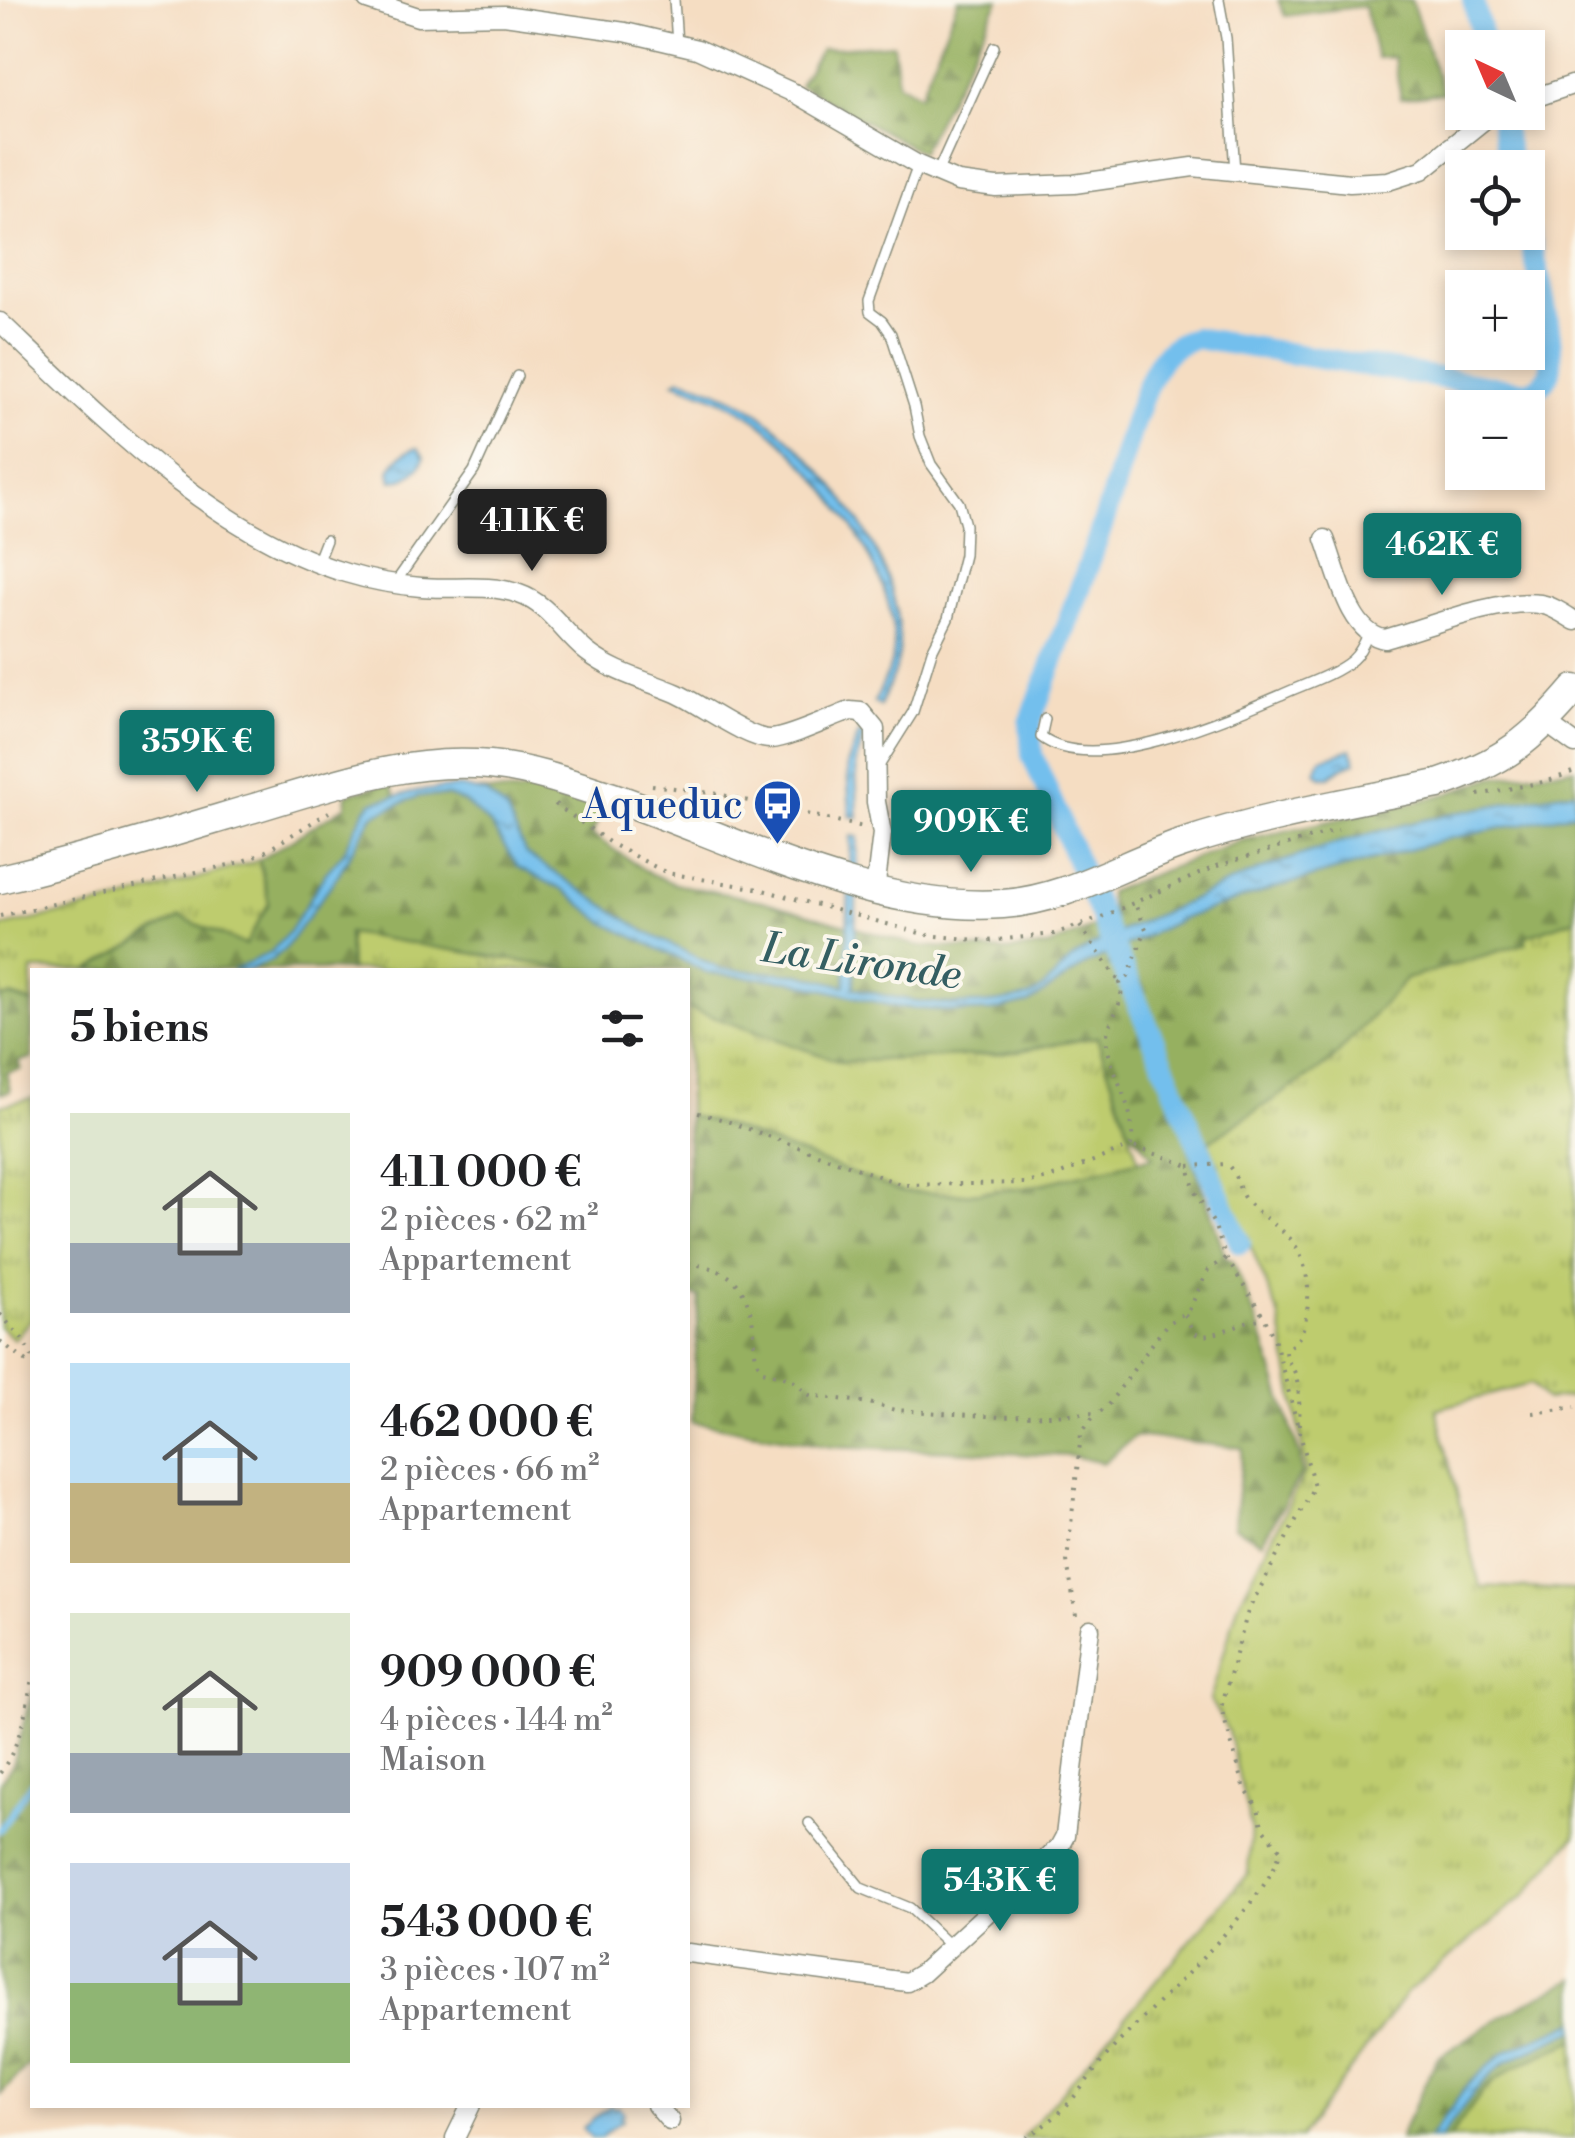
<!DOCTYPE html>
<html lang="fr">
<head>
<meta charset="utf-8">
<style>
	body { margin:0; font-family:"Libre Bodoni",serif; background:#f2f2f2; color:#202124; height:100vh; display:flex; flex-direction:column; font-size:38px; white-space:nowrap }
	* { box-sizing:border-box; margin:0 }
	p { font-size:32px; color:#757577 }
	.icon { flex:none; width:55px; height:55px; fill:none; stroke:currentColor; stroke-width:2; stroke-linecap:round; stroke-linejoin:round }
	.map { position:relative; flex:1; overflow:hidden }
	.drawer { position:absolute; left:30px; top:968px; width:660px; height:1140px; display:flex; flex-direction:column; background:#fff; border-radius:0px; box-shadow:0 5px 15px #0003 }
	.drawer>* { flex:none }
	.needle { width:65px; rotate:316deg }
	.controls { position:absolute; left:1445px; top:30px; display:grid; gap:20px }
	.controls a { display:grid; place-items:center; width:100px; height:100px; border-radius:0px; background:#fff; box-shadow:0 5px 15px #0003; font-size:50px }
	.price { position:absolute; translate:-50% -85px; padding:0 22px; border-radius:10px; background:#0f766e; color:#fff; font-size:32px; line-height:65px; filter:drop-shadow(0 2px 5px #0008) }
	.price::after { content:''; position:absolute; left:50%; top:60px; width:30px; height:22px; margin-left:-15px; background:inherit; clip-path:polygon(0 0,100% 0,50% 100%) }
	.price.active { background:#222; color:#fff }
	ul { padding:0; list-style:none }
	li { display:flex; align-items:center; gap:30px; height:250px; padding:0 40px }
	li span { display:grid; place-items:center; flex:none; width:280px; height:200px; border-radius:0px; color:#555 }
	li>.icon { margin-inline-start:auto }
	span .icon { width:120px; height:120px; fill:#fffc; stroke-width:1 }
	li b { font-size:42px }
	h2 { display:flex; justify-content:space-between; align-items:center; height:120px; padding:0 40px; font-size:42px }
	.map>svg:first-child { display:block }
	.grass { fill:url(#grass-tufts); stroke:#6e8451; stroke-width:2.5 }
	.forest { fill:url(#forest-firs); stroke:#5a764a; stroke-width:2.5 }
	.water { fill:url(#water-ripples); stroke:#497e90; stroke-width:2.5 }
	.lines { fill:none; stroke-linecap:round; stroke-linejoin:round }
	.stream { stroke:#73bfed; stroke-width:6 }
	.canal { stroke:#73bfed; stroke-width:22 }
	.lane-casing { stroke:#8a8d7b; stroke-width:12 }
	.street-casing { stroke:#8a8d7b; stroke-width:21 }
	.secondary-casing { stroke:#8a8d7b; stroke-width:31 }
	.path { stroke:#8a8d7b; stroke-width:4; stroke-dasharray:2.5 8; stroke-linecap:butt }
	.lane { stroke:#fff; stroke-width:9 }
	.street { stroke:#fff; stroke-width:18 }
	.secondary { stroke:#fff; stroke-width:28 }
	.labels { text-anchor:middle; stroke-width:8; stroke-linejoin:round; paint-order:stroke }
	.transit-label { font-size:40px; fill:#164399; stroke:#fbf7ec; text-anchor:end }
	.water-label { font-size:42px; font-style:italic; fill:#345e62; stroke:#fbf7ec }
</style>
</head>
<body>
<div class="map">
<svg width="1575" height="2138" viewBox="0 0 1575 2138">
	<defs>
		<pattern id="grass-tufts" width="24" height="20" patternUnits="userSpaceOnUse" patternTransform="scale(2.5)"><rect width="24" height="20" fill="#becc6e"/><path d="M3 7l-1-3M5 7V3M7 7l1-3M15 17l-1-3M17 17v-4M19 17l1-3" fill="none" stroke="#9aa75b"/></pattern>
		<pattern id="forest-firs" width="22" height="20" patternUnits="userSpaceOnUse" patternTransform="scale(2.5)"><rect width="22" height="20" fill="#96b061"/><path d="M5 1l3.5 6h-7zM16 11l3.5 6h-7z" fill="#7a9051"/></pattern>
		<pattern id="water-ripples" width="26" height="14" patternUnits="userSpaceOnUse" patternTransform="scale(2.5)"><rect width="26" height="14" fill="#73bfed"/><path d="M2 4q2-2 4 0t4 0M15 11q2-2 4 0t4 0" fill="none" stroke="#5e9cc1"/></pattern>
	</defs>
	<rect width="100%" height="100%" fill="#fbf7ec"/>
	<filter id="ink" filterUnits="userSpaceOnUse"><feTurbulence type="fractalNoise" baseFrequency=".01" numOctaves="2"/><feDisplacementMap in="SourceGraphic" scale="20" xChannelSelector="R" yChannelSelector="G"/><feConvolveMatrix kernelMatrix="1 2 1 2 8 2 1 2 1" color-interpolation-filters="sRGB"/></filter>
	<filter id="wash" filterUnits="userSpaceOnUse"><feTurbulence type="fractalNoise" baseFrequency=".0048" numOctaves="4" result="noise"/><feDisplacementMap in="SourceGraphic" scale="40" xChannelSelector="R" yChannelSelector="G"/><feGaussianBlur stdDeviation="2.25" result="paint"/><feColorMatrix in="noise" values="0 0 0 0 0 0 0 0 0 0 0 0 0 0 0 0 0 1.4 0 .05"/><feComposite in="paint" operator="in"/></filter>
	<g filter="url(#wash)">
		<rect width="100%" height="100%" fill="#f5ddc2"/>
		<path class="grass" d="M259,860L269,903L245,945L180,917L88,970H32V1003L11,996L0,998V927L117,902Z
			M1575,872V1396L1546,1400L1531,1384L1436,1409L1480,1586L1575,1590V1836L1525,1895L1408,1991L1300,2138H1022L1248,1873L1251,1828L1228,1731L1210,1700L1238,1605L1306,1470L1280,1318L1208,1142L1329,1063L1406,979Z
			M348,932L573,970H350Z
			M688,1008L841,1062L1000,1054L1097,1037L1139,1161L1025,1188L962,1194L902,1192L688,1116Z
			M32,1098V1318L14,1339L0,1327V1106Z
			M1575,2040V2138H1449L1485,2088L1513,2068Z"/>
		<path class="forest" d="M958,0H999L921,152L799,85L821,49L893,44L898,83L920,95Z
			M1278,0H1411L1443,93L1401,98L1394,57L1377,58L1364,6L1285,16Z
			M1575,768V919L1526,936V943L1406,979L1329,1063L1208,1142L1189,1149L1226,1258L1233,1261L1260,1329L1300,1456L1302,1472L1262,1542L1234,1527L1243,1448L1135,1436L1103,1463L1072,1456L833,1446L692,1422L699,1297L688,1294V1115L724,1125L902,1192L962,1194L1025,1188L1153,1157L1128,1128L1097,1037L1000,1054L841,1062L688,1008V970H573L348,933L350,970H88L180,917L245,945L269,903L259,860L346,806L347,794L389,783L397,797L454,789L518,793L543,787L603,806L592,835L649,873L675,884L762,901L918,946L1008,951L1049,946L1113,919L1108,892L1243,840L1403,805L1450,793L1493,777Z
			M10,996L32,1003V1058L19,1061L21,1069L6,1073L10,1091L0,1094V998Z
			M32,1691V2061L0,2095V1782L13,1764Z
			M1575,1978V2040L1513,2068L1485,2088L1449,2138H1399L1437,2058L1507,2013Z"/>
		<path class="water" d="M681,378C707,387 735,396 757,412C826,463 903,559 899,648C899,668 887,688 880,706L874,703C881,687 891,670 893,653C903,573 809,454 746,413C724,399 699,391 675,382Z
			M418,448L424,457C421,471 404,481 392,481L390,471C395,459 406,450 418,448Z
			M859,733L864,737L856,762L858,818L850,816L847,765Z
			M1351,749L1356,762L1342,767L1330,777H1321L1316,772L1321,759Z
			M460,787L486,793L506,810L526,854L646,932L720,969L800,974L845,986L851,836L858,837L854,988C909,1003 971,1011 1027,997C1044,992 1059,969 1073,958C1103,935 1167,912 1203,895C1321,838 1447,812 1575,791V813L1447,839L1278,887L1184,918L1085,965L1029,1003L992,1011L963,1012L896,1007L790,981L708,973L605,923L566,892L518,867L490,824L464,802L448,796H419L373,815L338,875L284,950L272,960L249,970H233L270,953L289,932L325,874L343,853L365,810L373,802L417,791Z
			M1575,2022V2030L1504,2063L1480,2085L1440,2138H1429L1469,2083L1504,2052Z
			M611,2105L614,2109L618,2106L624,2113L620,2116L623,2119L600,2138H592L583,2128Z"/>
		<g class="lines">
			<path class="stream" d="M0,1830L32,1782"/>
			<path class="canal" d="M1473,0L1485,48
				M1502,124L1512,168
				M1240,1243L1032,755L1030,723C1056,652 1084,582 1107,511C1121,470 1137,399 1158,364C1166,351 1179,342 1195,338L1528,392C1538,388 1547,381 1550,371C1557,345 1535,259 1528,230"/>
		</g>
	</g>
	<g filter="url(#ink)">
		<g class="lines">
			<defs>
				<path id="lane" d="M674,0L677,44
					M1219,0L1226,38L1235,172
					M937,173L994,47
					M317,563L326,540
					M395,583L474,471L517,376
					M1045,719L1041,737C1093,778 1230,717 1283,694C1305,684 1334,675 1352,660C1360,653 1364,644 1368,634
					M879,766L913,712L932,651L948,619L964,555L965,525L959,503L931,464L920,436L914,406L891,334L882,321L870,312L869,301L918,165
					M809,1823L861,1888L910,1908L951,1947"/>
				<path id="street" d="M367,0L418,17L504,15L625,32L697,49L796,94L918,165L958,182L996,187L1074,184L1193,167L1350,183L1388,181L1422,170L1494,112
					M1528,100L1575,84
					M0,322C98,415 213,534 346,573C369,580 397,585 421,587C453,590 488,583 519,594C549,604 563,633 587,652C614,673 645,680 676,693C699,703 748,740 771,739C789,738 831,718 850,711L861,712L875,729L876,802L882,833L875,891
					M1325,539C1337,570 1349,634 1385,639C1429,627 1496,598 1540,604C1553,606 1564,614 1575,621
					M1546,723L1575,744
					M688,1953L907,1982L922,1973L1059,1847L1065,1836L1090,1629
					M656,2105L670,2121
					M455,2138L471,2105"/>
				<path id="secondary" d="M0,879C86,859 170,833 254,808C331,785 408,757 490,765C532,769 573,784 613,797C735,839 873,913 1003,904C1066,900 1122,864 1181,844C1264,816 1352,802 1438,784C1503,762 1531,741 1575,689"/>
			</defs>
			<use href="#lane" class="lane-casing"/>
			<use href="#street" class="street-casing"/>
			<use href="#secondary" class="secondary-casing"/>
			<path class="path" d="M652,785L718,794L863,827
				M1478,795L1548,781L1575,771
				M555,804L613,845L667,873L759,889L927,935L987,941L1054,934L1104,916L1217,866L1338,830
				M0,916L242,862L266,851L329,812
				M1080,926L1120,983
				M688,1110L724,1120L903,1185L1026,1183L1053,1177L1131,1146
				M1131,1146C1138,1112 1113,1079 1107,1045C1103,1023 1127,1006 1120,983L1128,977L1146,929L1134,902
				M1189,1166L1227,1164C1239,1177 1237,1188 1245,1199C1254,1211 1275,1224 1287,1235C1311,1259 1313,1305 1301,1334C1298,1341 1290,1346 1285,1351C1286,1361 1291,1364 1295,1373C1299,1383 1301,1419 1298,1429
				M688,1263C729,1270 745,1280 753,1324C756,1342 751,1355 763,1371L791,1379L809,1395L869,1403L895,1410L1001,1417L1096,1413L1105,1409L1166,1325L1189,1310L1208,1270L1225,1258
				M0,1314L23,1340L32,1357
				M1185,1315C1189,1320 1191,1333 1199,1335C1216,1339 1243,1318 1265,1319
				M0,1341L32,1366
				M1533,1413L1575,1407
				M1076,1615L1067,1561L1081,1434L1096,1413
				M0,1773C20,1746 26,1711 32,1678
				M1026,2138C1036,2130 1047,2124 1057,2115C1079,2095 1095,2067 1116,2045C1152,2008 1277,1893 1280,1849L1262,1826L1258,1808L1245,1789L1221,1708L1248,1611L1314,1486L1275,1341L1265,1319L1226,1258L1214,1224L1195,1192L1188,1166C1169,1157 1151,1153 1131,1146"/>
			<use href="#lane" class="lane"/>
			<use href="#street" class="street"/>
			<use href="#secondary" class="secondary"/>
		</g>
	</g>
	<defs>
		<symbol id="bus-pin" viewBox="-11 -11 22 30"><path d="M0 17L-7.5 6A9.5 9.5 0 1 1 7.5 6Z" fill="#1a4fb4" stroke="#fbf7ec"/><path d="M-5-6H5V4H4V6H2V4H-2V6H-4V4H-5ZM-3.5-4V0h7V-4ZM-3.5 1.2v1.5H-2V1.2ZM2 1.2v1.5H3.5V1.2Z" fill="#fff"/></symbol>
	</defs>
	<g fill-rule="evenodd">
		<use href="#bus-pin" x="750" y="776" width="55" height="75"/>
	</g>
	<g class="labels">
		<g class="transit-label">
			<text x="743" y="818">Aqueduc</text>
		</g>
		<g class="water-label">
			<text transform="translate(862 960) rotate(8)" y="15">La Lironde</text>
		</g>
	</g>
</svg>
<div class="controls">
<a><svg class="needle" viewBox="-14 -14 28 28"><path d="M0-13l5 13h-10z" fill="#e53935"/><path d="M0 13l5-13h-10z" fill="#757577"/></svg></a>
<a><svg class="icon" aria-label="locate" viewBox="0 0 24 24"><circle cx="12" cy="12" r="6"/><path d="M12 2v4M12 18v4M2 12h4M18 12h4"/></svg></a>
<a>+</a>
<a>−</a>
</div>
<b class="price active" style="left:532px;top:574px">411K €</b>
<b class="price" style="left:1442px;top:598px">462K €</b>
<b class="price" style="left:197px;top:795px">359K €</b>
<b class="price" style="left:971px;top:875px">909K €</b>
<b class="price" style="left:1000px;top:1934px">543K €</b>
<section class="drawer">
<h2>5 biens<svg class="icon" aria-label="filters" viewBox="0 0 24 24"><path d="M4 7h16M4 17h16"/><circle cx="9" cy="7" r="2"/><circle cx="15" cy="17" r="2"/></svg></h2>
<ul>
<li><span style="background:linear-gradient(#dfe7d0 65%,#9aa5b1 0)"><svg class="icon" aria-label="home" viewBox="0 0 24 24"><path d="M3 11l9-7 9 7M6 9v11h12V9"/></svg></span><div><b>411 000 €</b><p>2 pièces · 62 m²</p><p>Appartement</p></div></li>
<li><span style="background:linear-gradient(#bfe0f5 60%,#c2b280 0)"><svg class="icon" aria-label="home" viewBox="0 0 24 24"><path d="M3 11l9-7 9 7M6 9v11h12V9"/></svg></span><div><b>462 000 €</b><p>2 pièces · 66 m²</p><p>Appartement</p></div></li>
<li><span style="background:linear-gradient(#dfe7d0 70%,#9aa5b1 0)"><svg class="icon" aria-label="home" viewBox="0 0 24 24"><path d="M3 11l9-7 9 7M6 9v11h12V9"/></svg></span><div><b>909 000 €</b><p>4 pièces · 144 m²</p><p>Maison</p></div></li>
<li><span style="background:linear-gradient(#c9d6e8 60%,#8fb573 0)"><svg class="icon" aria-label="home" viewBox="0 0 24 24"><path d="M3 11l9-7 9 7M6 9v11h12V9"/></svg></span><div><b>543 000 €</b><p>3 pièces · 107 m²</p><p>Appartement</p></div></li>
</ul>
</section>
</div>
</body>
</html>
